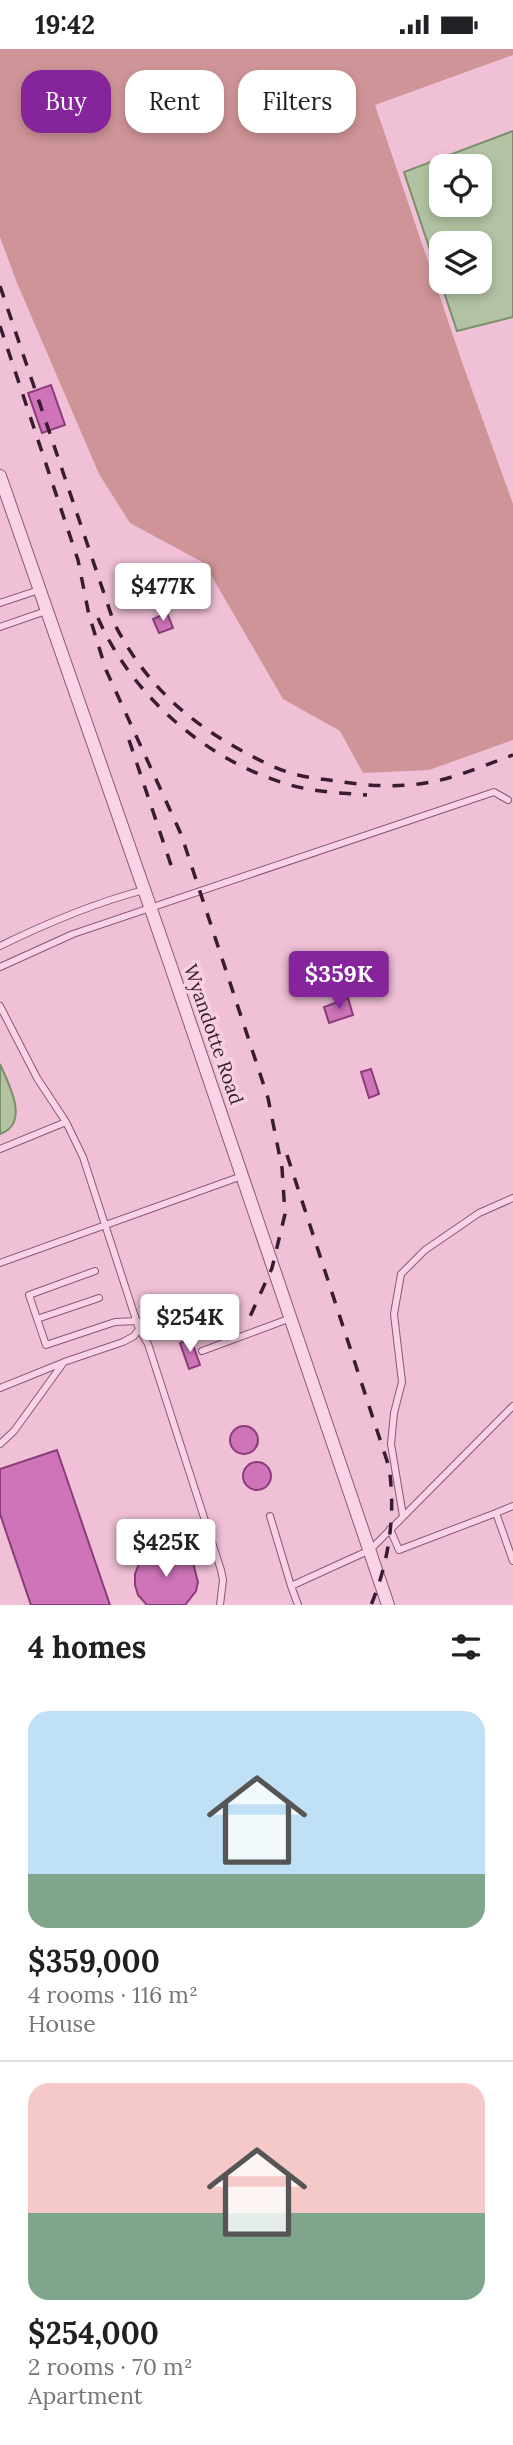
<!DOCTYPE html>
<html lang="en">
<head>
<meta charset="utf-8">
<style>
	body { margin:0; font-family:Lora,serif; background:#f2f2f2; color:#202124; height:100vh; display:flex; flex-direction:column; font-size:26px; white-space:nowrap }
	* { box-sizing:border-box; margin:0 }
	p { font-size:23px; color:#757577 }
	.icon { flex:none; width:38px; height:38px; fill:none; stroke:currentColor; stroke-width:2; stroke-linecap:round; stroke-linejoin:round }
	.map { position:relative; height:1556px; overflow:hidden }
	.details { display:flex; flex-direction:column; background:#fff; flex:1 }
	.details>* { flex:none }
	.hud { position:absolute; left:21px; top:21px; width:472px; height:63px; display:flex; gap:14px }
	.fabs { position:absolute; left:429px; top:105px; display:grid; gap:14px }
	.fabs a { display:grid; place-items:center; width:63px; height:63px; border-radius:14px; background:#fff; box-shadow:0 4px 10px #0003; font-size:35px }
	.price { position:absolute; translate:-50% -60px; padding:0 16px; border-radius:7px; background:#fff; color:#222; font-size:23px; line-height:46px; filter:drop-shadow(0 2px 4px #0008) }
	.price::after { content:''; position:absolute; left:50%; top:42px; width:21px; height:16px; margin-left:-10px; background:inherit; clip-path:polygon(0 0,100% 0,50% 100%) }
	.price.active { background:#86249c; color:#fff }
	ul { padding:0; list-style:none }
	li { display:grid; align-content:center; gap:14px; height:371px; padding:0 28px }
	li+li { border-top:2px solid #e0e0e0 }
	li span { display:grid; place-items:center; height:217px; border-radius:21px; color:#555 }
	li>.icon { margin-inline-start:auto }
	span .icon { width:126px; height:126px; fill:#fffc; stroke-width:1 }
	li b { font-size:30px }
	h2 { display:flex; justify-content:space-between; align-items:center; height:84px; padding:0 28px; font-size:30px }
	.pill { padding:0 24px; border-radius:21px; background:#fff; box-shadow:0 4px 10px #0003; font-size:24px; line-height:63px }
	.pill.active { background:#86249c; color:#fff }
	.status { display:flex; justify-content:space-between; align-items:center; height:49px; padding:0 35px; background:#fff; direction:ltr }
	.status svg { height:19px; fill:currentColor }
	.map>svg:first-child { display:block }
	.green { fill:#ce9497 }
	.water { fill:#b2c2a3; stroke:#7a906a; stroke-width:2; fill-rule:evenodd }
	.building { fill:#d074ba; stroke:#8a3c79; stroke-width:2 }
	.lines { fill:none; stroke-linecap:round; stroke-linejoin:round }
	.lane-casing { stroke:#8a5778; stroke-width:8 }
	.street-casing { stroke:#8a5778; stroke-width:14 }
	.lane { stroke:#fad4e6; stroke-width:6 }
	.street { stroke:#fad4e6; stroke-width:12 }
	.rail { stroke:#391c30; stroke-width:3.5; stroke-dasharray:12 12; stroke-linecap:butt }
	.labels { text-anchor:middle; stroke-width:7; stroke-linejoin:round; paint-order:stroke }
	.street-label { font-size:19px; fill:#391c30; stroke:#f7d0e2 }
</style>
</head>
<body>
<div class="status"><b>19:42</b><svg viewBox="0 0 49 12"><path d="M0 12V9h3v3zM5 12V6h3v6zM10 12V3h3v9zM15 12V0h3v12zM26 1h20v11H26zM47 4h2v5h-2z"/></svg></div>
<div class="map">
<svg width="513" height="1556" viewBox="0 0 513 1556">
	<rect width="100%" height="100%" fill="#f0c0d7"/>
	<path class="green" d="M0,0H513V6L375,56L462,313L513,455V691L429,721L363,724L340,682L283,650L204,514L130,474L99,425L17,234L0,188Z"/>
	<path class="water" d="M513,82V268L457,282L404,123ZM441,117H480V156H441ZM441,194H480V233H441Z
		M0,1015C8,1034 31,1074 0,1085Z"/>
	<path class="building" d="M51,336L65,376L42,384L28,344Z
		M167,564L173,579L159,584L153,570Z
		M348,949L353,966L329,974L324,958Z
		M371,1020L379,1045L369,1049L361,1023Z
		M191,1290L200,1316L189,1320L180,1294Z
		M230 1391a14 14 0 1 1 28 0a14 14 0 1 1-28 0Z
		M57,1401L110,1556H31L0,1465V1420Z
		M243 1427a14 14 0 1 1 28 0a14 14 0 1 1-28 0Z
		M167,1500L178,1502L193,1514L198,1533L196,1542L185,1556H147L138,1546L135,1536V1525L139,1515L147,1507L156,1501Z"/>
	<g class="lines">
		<defs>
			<path id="lane" d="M0,554L39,541
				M0,578L46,562
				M0,897C47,874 94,854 144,841
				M0,918L73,885L494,743L508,751
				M0,957L37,1029L66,1073L83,1108L139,1280L134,1287L123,1293L64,1313L14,1382L0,1395
				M0,1100L66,1073
				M0,1214L242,1127
				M95,1222L29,1246L46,1296L115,1273L138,1272
				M37,1270L99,1249
				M139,1280L148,1295L221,1521L223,1531L220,1556
				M202,1302L291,1269
				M0,1339L62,1314
				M513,1457L496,1464L513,1512
				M270,1467L291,1537
				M403,1467L391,1395L394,1364L402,1333L394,1265L401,1225L425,1201L479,1164L513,1149
				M390,1480L399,1501L496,1464
				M298,1556L291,1537L370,1501L513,1357"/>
			<path id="street" d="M0,427L169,912L388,1556"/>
		</defs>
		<use href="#lane" class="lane-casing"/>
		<use href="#street" class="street-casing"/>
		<use href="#lane" class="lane"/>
		<use href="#street" class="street"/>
		<path class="rail" d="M0,237L114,574C145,634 185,671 244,703C261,712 280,722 298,726C310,729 323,730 336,732C367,737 400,739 431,733C459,728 487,715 513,706
			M0,277L78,511L89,566L106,621L181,785L268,1049L282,1119L285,1165L272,1219L248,1272
			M98,569C132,647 206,711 287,735C313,743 341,744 367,746
			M129,691L172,819
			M287,1106L389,1418C396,1465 389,1513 371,1556"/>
	</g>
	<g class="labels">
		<g class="street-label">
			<text transform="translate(214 985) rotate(71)" y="7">Wyandotte Road</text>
		</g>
	</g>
</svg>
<div class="fabs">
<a><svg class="icon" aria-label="locate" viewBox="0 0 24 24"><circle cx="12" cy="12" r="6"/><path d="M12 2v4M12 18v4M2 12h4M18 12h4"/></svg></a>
<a><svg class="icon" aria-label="layers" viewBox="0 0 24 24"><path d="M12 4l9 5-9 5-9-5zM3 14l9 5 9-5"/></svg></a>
</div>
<b class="price" style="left:163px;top:574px">$477K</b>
<b class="price active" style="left:339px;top:962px">$359K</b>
<b class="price" style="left:190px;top:1305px">$254K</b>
<b class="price" style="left:166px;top:1530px">$425K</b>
<div class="hud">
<a class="pill active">Buy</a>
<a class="pill">Rent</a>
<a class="pill">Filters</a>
</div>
</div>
<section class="details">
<h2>4 homes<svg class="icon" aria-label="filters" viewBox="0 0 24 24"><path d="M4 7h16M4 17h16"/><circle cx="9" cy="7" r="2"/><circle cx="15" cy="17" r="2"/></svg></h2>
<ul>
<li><span style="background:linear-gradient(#bfe0f5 75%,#7fa58c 0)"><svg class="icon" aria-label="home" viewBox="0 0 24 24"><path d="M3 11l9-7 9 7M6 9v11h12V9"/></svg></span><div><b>$359,000</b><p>4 rooms · 116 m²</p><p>House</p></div></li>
<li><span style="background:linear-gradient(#f6c9c9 60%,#7fa58c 0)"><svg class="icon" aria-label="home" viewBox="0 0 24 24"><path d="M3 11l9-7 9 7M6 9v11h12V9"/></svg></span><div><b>$254,000</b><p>2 rooms · 70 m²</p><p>Apartment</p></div></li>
</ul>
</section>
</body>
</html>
